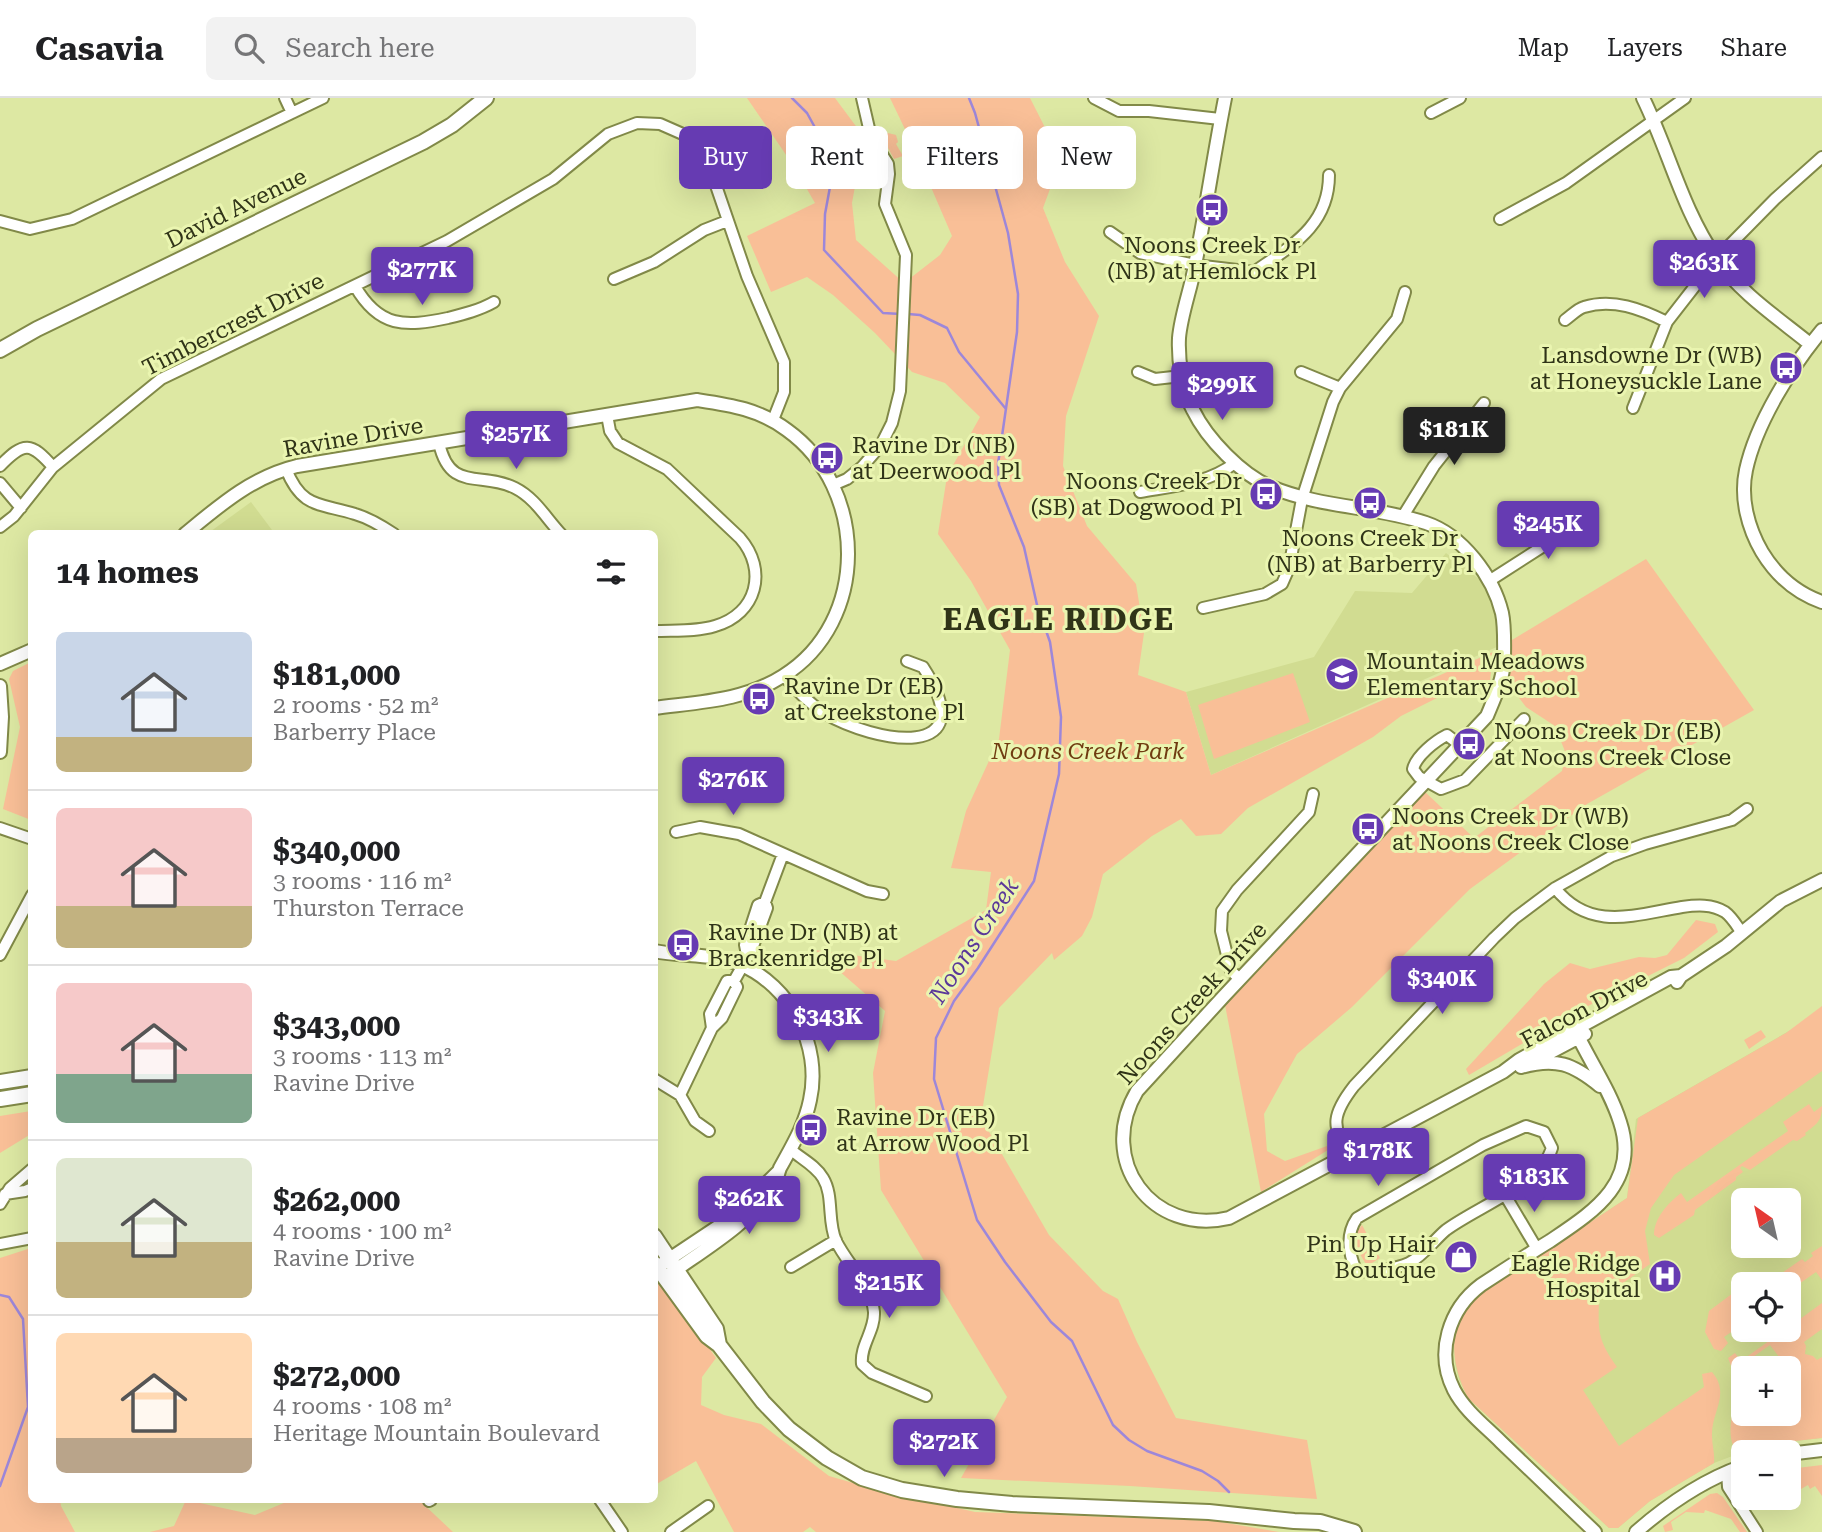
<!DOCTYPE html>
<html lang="en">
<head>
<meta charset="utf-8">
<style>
	body { margin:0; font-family:"Roboto Serif",serif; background:#f2f2f2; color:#202124; height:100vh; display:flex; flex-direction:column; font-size:26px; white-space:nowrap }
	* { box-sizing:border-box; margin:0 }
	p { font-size:23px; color:#757577 }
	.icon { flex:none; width:38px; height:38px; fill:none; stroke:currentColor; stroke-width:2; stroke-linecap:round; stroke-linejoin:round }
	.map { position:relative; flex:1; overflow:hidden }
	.details { position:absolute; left:28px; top:432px; width:630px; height:973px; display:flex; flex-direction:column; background:#fff; border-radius:10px; box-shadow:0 7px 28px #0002 }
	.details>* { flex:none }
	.banner { position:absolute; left:679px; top:28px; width:665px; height:63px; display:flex; gap:14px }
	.needle { width:46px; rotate:326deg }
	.tools { position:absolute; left:1731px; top:1090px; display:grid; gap:14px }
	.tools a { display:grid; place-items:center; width:70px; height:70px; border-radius:10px; background:#fff; box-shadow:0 7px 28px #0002; font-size:35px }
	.price { position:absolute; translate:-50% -60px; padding:0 16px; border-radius:7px; background:#663bb2; color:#fff; font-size:23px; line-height:46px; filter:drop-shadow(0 2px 4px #0008) }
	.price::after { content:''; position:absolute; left:50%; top:42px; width:21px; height:16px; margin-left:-10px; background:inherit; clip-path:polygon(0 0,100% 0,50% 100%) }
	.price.active { background:#222; color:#fff }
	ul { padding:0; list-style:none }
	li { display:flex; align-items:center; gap:21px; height:175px; padding:0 28px }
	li+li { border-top:2px solid #e0e0e0 }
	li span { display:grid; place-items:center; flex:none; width:196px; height:140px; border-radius:10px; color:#555 }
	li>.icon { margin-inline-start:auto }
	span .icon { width:84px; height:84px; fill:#fffc; stroke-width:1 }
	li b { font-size:30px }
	h2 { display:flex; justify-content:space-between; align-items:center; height:84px; padding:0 28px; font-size:30px }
	.pill { padding:0 24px; border-radius:10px; background:#fff; box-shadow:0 7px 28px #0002; font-size:24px; line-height:63px }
	.pill.active { background:#663bb2; color:#fff }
	header { display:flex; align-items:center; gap:42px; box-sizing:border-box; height:98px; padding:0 35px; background:#fff; border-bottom:2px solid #e0e0e0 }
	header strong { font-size:33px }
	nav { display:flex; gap:38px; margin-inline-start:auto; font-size:24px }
	.search { width:490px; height:63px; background:#f2f2f2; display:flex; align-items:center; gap:18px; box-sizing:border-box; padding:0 24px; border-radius:10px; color:#757577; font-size:26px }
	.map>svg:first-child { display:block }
	.built { fill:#d1dc91; fill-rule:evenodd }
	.green { fill:#f9bf97 }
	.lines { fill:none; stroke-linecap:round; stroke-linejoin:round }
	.stream { stroke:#9d87d9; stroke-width:2.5 }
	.minor-casing { stroke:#818948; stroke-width:14 }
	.tertiary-casing { stroke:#818948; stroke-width:16 }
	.secondary-casing { stroke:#818948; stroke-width:18 }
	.minor { stroke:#fff; stroke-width:10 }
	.tertiary { stroke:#fff; stroke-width:12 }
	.secondary { stroke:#fff; stroke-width:14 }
	.labels { text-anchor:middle; stroke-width:6; stroke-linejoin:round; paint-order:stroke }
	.street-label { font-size:23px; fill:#303418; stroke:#eaf5b0 }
	.poi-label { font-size:23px; fill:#303418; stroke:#eaf5b0; text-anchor:start }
	.park-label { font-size:23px; font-style:italic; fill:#703c11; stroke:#eaf5b0 }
	.water-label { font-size:24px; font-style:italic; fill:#5a3899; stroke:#eaf5b0 }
	.district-label { font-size:30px; font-weight:bold; letter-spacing:2px; fill:#303418; stroke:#eaf5b0 }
</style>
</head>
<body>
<header>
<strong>Casavia</strong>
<div class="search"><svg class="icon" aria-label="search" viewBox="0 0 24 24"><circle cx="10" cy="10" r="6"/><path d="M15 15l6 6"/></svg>Search here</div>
<nav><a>Map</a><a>Layers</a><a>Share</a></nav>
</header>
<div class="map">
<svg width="1822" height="1434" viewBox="0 0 1822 1434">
	<rect width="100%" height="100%" fill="#dde8a3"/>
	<path class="built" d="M251,404L275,436H207Z
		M1446,455L1484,485L1497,519L1499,548L1211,677L1186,594L1314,559L1355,493L1412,495Z
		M1822,914V1340L1785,1344L1743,1354L1714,1365L1650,1403L1618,1430H1609L1468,1300L1459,1282L1455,1266L1454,1240L1458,1227L1472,1203L1485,1193L1627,1100L1636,1021ZM1743,1102H1788V1148H1743ZM1743,1186H1788V1232H1743ZM1743,1270H1788V1316H1743Z"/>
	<path class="green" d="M747,0H835L864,39L852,105L856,142L904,185L940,157L952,138L915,52L890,0H1030L1061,61L1043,110L1065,164L1099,218L1066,318L1063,368L1087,428L1136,486L1144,535L1138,577L1186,594L1211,677L1493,554L1490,583L1441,598L1401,618L1373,639L1248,710L1221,736L1196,738L1181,721L1152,738L1103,776L1092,819L1082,838L1054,862L1052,855L999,910L981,1020L1049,1137L1103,1193L1118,1201L1137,1244L1176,1320L1307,1342L1317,1401L1130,1388L961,1380L1007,1299L881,1092L873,975L885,913L815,852L896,863L986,812L991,774L951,770L966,713L999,641L1010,552L971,483L938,436L947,378L980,319L945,285L912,274L875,235L833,197L807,179L771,194L747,138L815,105L793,67Z
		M888,35L896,37L898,44L896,46L903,58L894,61L886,46L882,44L885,37Z
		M1646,461L1754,612L1587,706L1470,791L1352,909L1297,956L1264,1016L1267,1053L1285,1063L1327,1048L1328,1052L1261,1094L1225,907L1424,693L1474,740L1562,673L1566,656L1555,628L1526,609L1507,584L1512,542Z
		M31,564V722L3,711L20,629L9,581L13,573Z
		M1293,575L1310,624L1214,661L1198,607Z
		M1696,822L1715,826L1718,834L1684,860L1580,912L1469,977L1466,971L1544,886L1570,865L1590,871L1639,859L1655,860L1667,857Z
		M1822,908V973L1674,1077L1651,1110L1645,1133L1650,1166L1599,1202C1598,1234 1598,1242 1617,1269L1583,1292L1619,1348L1704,1289L1702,1276L1712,1274C1731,1296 1711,1314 1712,1338C1712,1348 1715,1355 1714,1365L1650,1403L1618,1430H1609L1468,1300C1454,1272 1447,1241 1465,1213C1478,1192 1504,1180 1524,1167C1558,1145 1593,1123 1627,1100L1638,1020L1786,935Z
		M1761,932L1766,939L1749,951L1744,942Z
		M1809,1006L1814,1014L1822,1008C1822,1023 1817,1026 1805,1035L1806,1037L1797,1043L1793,1042L1750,1072L1742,1068L1740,1070L1743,1074L1736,1079V1082L1695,1112L1694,1117L1659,1140L1654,1137C1654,1120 1668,1105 1681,1095L1687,1104L1788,1033L1783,1024Z
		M31,1013V1036L0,1055V1018Z
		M1362,1127L1380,1160L1367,1168L1357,1151L1355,1136Z
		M1822,1148V1182L1816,1174L1789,1193L1788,1186H1766L1802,1161L1805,1164L1813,1158L1811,1155Z
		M31,1150V1171L29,1175L32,1181V1402H60L61,1408L75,1434H0V1160Z
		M654,1171L716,1260L702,1279L701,1307L724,1317L761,1326L829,1378L874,1391L975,1414L1215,1423L1279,1434H816L810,1429L803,1434H734L696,1363L655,1387Z
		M1733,1195L1743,1207V1226L1724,1239L1728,1245L1721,1253L1714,1251L1705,1234L1709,1213Z
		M1822,1205V1231L1804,1244L1806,1248L1805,1256L1813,1258L1817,1262L1822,1259V1340L1786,1344L1737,1355C1728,1342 1730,1327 1733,1312L1743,1305L1739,1299L1743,1297V1316H1788V1270H1783L1786,1268L1770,1247L1733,1273L1728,1260L1735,1255L1741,1263L1784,1232H1788L1789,1229Z
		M1822,1367V1398L1815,1388L1810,1391L1808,1387L1801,1391L1799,1387L1795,1389L1793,1386L1789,1390V1371Z
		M1717,1395L1723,1399L1747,1434H1740L1731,1421L1705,1412L1704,1415L1686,1414L1671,1424L1673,1432L1665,1434L1663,1428L1710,1396Z
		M186,1402L255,1417L291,1402H419L453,1434H150L174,1428Z"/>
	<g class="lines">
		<path class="stream" d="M792,0L807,15L829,55L830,89L825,116L824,152L883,215L901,216
			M969,0L975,15L1008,135L1018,196L1017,234L998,366L999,387L1024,449L1037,507L1050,544L1061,619L1059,676L1034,783L978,870L954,903L936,940L934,981L977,1122L1005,1164L1051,1224L1072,1243L1113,1327L1129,1342L1147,1353L1202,1373L1218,1383L1229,1394
			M908,216L920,217L947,230L959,254L1006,311
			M0,1197L9,1199L23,1221L28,1309L0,1388"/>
		<defs>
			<path id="minor" d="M285,0L292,15
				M1094,0L1119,13H1149L1220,21
				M1431,15L1460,0
				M1500,121L1566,85L1685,0
				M0,123L30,131L72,121L323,0
				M1110,134L1140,155L1195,167L1254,174C1291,148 1329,128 1329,77
				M614,181L654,164L704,132L727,123
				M355,188C379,230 405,229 448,220C464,216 480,212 494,204
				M1565,222C1571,218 1577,211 1584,209C1613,200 1641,211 1667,224
				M1138,274L1155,281L1182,278
				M1301,274L1340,290
				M1633,310L1667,224L1716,161L1775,101L1822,59
				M607,317L610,333L618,345L667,371L740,440C768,472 757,516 715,528C696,534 674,532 654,533
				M439,345C450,395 481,373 515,390C535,400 546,420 561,436
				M0,368C24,343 31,344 53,369
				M286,371C302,411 320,405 355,416C369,420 382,428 394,436
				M0,385L21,410
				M833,387L847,381L862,369L881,347L892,325L900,293L906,157L885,106L889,76L888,66L871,39L862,0
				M1140,394C1174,388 1207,386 1235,365
				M1403,418L1434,368L1484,305
				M0,429L14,418L53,369L161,281L447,143L553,81L608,36L637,25L660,26L685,37L700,52L711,73L747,178L784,264V294L773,322
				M1489,483L1545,447L1557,432L1555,415
				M1203,510L1265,496L1282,486L1289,470L1302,401L1333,304L1340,290L1397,221L1405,194
				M784,578C796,592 809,605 824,615C875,645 985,665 923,569L907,563
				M1460,647L1447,637C1435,643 1416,658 1413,671L1419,679L1441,691L1465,682L1524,621
				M0,730L32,741
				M676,734L700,729L739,736L867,793L883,796
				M1555,790C1590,834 1634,817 1682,809C1697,807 1712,806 1725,814C1732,819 1737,828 1742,835
				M0,857L32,797
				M747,857L745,847L758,807L765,804
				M1240,881L1231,873L1221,833L1222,813L1237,792L1309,714L1313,696
				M712,930L710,916L727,883H734L752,851L767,810L765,804L783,756
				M654,981L680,997L695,1023L709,1033
				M680,997L712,930L722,920L737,889L734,883
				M1526,1028L1544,1034L1552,1050C1541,1086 1475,1110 1446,1132C1434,1142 1423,1158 1409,1165C1399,1170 1366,1176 1356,1172C1348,1154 1346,1136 1357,1120L1483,1047Z
				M791,1052C802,1061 816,1068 823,1080C834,1098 827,1123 836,1143C847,1166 872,1188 874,1214C875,1233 860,1247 862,1266L872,1275L926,1298
				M1349,1057C1330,1028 1333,1015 1354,988L1494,840L1515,820L1555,790L1612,758L1645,746L1732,722L1747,711
				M5,1096L25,1093L32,1090
				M1505,1097L1537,1151
				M0,1106L10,1090L32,1071
				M0,1146L32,1140
				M791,1169L836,1142
				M1727,1375L1728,1389L1757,1434
				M600,1402L622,1434
				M429,1403L431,1402
				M671,1434L708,1408"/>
			<path id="tertiary" d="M1225,0C1214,56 1206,112 1195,167C1191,191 1181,216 1179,240C1178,262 1182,292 1193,312C1207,341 1242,377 1271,389C1321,410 1375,408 1426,425C1462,437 1493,478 1502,515C1505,529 1504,548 1504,563C1503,582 1494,601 1487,618L1224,898L1137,993C1096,1062 1152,1138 1229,1120L1503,974L1519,962L1671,879L1681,878
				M1643,0C1669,53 1682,111 1716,160C1740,195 1778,220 1810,246
				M1822,232C1792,268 1756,325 1746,372C1740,400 1748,430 1762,454C1776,477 1796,495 1822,504
				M185,436C220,407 252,379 297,368L697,302C730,307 759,311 787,332C868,390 870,524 783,578C744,603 699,604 654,610
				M0,566L32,552
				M0,588L2,619L0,654
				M654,853C683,859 711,855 739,866C791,887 822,948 810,1002C805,1027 792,1048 780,1070C777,1077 777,1085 773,1090C748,1126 705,1151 670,1176
				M1677,884L1681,878L1726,848L1781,803L1822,782
				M1575,932C1589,962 1610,992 1620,1024C1640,1085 1593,1114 1550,1143C1527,1157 1504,1172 1481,1187C1449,1211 1435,1255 1454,1292C1465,1313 1485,1328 1501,1344C1532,1374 1564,1404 1595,1434
				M1536,962L1585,936
				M1521,969C1556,959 1573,966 1600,988
				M662,1166L731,1120L778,1074
				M1788,1356L1822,1352
				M1636,1434C1668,1406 1703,1382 1743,1368"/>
			<path id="secondary" d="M0,252L37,231L423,44L452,27L486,0
				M0,984L32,979
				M0,1001L32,996
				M654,1138L716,1231L719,1247
				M654,1165L707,1238L719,1247L763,1304L789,1331L827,1360L862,1380L902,1392L957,1401L1012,1406L1209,1414L1294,1423L1320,1424L1354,1434"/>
		</defs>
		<use href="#minor" class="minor-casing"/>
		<use href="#tertiary" class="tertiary-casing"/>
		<use href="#secondary" class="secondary-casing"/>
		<use href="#minor" class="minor"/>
		<use href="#tertiary" class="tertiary"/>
		<use href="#secondary" class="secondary"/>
	</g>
	<defs>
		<symbol id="bus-disc" viewBox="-11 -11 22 22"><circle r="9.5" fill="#663bb2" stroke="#eaf5b0"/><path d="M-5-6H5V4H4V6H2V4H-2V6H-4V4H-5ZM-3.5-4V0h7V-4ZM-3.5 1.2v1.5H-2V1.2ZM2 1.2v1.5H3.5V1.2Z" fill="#fff"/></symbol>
		<symbol id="school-disc" viewBox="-11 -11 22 22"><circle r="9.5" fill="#663bb2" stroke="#eaf5b0"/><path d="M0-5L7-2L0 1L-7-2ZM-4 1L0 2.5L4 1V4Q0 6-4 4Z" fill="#fff"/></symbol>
		<symbol id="shop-disc" viewBox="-11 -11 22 22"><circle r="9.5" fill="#663bb2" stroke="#eaf5b0"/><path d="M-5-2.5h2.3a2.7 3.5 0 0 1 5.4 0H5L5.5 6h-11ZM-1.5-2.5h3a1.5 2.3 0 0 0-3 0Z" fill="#fff"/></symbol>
		<symbol id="hospital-disc" viewBox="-11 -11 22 22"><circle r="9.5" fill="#663bb2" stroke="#eaf5b0"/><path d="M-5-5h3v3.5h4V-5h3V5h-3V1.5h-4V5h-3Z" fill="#fff"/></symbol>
	</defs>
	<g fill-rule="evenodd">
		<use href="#bus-disc" x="1193" y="93" width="38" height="38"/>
		<use href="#bus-disc" x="1767" y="251" width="38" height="38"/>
		<use href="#bus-disc" x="808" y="341" width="38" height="38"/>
		<use href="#bus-disc" x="1247" y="377" width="38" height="38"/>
		<use href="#bus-disc" x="1351" y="386" width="38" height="38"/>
		<use href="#school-disc" x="1323" y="557" width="38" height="38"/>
		<use href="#bus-disc" x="740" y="582" width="38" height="38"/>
		<use href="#bus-disc" x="1450" y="627" width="38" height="38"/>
		<use href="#bus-disc" x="1349" y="712" width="38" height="38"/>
		<use href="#bus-disc" x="664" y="828" width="38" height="38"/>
		<use href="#bus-disc" x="792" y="1013" width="38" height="38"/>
		<use href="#shop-disc" x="1442" y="1140" width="38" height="38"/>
		<use href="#hospital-disc" x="1646" y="1159" width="38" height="38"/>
	</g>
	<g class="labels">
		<g class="street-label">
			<text transform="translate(236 110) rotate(-26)" y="8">David Avenue</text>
			<text transform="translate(233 226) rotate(-27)" y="8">Timbercrest Drive</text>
			<text transform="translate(353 339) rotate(-10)" y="8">Ravine Drive</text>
			<text transform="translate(1192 905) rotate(-48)" y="8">Noons Creek Drive</text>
			<text transform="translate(1584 911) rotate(-28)" y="8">Falcon Drive</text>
		</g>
		<g class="poi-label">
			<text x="1212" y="155" text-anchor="middle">Noons Creek Dr<tspan x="1212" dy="26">(NB) at Hemlock Pl</tspan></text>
			<text x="1762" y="265" text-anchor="end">Lansdowne Dr (WB)<tspan x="1762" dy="26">at Honeysuckle Lane</tspan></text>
			<text x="852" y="355">Ravine Dr (NB)<tspan x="852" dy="26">at Deerwood Pl</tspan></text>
			<text x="1242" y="391" text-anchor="end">Noons Creek Dr<tspan x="1242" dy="26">(SB) at Dogwood Pl</tspan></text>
			<text x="1370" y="448" text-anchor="middle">Noons Creek Dr<tspan x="1370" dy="26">(NB) at Barberry Pl</tspan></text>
			<text x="1366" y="571">Mountain Meadows<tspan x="1366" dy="26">Elementary School</tspan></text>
			<text x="784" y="596">Ravine Dr (EB)<tspan x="784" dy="26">at Creekstone Pl</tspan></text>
			<text x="1494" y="641">Noons Creek Dr (EB)<tspan x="1494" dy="26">at Noons Creek Close</tspan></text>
			<text x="1392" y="726">Noons Creek Dr (WB)<tspan x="1392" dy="26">at Noons Creek Close</tspan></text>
			<text x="708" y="842">Ravine Dr (NB) at<tspan x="708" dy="26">Brackenridge Pl</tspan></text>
			<text x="836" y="1027">Ravine Dr (EB)<tspan x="836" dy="26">at Arrow Wood Pl</tspan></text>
			<text x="1436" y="1154" text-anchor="end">Pin Up Hair<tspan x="1436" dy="26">Boutique</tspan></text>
			<text x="1640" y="1173" text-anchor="end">Eagle Ridge<tspan x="1640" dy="26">Hospital</tspan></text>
		</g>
		<g class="park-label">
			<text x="1088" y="661">Noons Creek Park</text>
		</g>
		<g class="water-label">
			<text transform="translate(974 843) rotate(-57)" y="8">Noons Creek</text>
		</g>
		<g class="district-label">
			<text x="1059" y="532">EAGLE RIDGE</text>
		</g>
	</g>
</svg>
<div class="tools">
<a><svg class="needle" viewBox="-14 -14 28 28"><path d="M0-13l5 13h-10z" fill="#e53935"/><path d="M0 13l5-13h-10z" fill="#757577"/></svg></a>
<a><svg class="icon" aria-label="locate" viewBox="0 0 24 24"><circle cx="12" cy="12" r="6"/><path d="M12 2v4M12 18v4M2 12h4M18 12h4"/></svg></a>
<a>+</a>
<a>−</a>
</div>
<b class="price" style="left:1704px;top:202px">$263K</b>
<b class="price" style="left:422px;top:209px">$277K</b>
<b class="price" style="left:1222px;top:324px">$299K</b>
<b class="price active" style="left:1454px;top:369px">$181K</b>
<b class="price" style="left:516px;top:373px">$257K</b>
<b class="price" style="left:1548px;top:463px">$245K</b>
<b class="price" style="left:733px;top:719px">$276K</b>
<b class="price" style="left:1442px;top:918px">$340K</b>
<b class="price" style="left:828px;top:956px">$343K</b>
<b class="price" style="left:1378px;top:1090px">$178K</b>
<b class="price" style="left:1534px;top:1116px">$183K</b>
<b class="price" style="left:749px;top:1138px">$262K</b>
<b class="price" style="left:889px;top:1222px">$215K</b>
<b class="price" style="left:944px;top:1381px">$272K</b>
<div class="banner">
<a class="pill active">Buy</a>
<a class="pill">Rent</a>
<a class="pill">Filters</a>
<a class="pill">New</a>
</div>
<section class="details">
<h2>14 homes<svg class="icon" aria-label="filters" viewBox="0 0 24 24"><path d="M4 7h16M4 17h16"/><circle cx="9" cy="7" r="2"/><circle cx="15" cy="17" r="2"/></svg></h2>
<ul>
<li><span style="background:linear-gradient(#c9d6e8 75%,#c2b280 0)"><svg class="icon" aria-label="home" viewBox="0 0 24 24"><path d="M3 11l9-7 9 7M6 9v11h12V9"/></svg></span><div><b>$181,000</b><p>2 rooms · 52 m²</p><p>Barberry Place</p></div></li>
<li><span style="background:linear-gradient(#f6c9c9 70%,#c2b280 0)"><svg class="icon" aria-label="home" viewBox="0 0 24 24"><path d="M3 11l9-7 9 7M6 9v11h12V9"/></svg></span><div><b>$340,000</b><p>3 rooms · 116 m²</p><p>Thurston Terrace</p></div></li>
<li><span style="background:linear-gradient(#f6c9c9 65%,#7fa58c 0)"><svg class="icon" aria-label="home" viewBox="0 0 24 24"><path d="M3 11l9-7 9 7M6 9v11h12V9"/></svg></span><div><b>$343,000</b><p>3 rooms · 113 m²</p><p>Ravine Drive</p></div></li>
<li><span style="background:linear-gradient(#dfe7d0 60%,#c2b280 0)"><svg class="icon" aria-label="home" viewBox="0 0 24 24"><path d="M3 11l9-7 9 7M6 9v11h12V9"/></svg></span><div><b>$262,000</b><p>4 rooms · 100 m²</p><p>Ravine Drive</p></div></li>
<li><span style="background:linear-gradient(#ffd9b3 75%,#b9a48a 0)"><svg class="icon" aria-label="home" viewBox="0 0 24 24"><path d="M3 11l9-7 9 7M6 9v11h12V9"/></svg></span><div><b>$272,000</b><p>4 rooms · 108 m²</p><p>Heritage Mountain Boulevard</p></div></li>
</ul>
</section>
</div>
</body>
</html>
